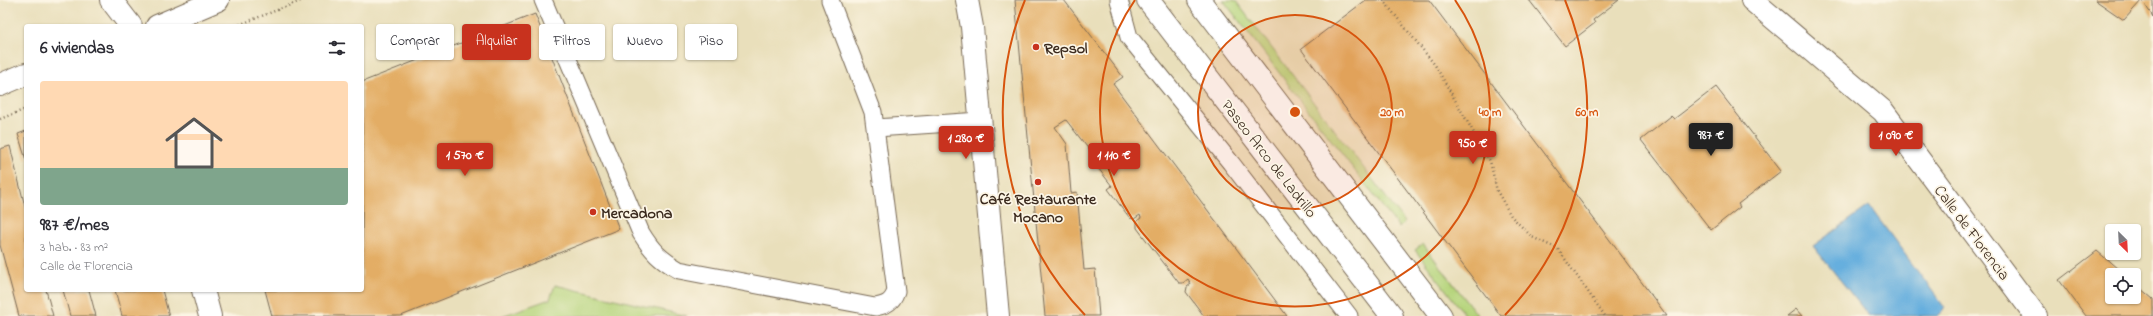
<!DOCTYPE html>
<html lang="es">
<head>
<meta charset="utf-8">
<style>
	body { margin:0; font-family:"Indie Flower",sans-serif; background:#f2f2f3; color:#2b2b33; height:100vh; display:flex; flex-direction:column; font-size:15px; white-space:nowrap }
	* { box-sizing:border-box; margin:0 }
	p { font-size:13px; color:#7c7c81 }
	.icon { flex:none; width:22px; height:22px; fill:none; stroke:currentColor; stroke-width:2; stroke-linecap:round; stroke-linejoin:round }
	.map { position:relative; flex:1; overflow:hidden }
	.sheet { position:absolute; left:24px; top:24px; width:340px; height:268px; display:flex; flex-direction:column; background:#fff; border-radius:4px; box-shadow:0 1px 3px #0004 }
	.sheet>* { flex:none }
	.hud { position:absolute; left:376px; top:24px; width:380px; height:36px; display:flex; gap:8px }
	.needle { width:26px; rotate:156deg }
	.buttons { position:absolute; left:2105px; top:224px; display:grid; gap:8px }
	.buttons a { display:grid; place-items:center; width:36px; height:36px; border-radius:4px; background:#fff; box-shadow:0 1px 3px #0004; font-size:20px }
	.price { position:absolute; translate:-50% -34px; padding:0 9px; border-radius:4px; background:#c8321e; color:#fff; font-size:13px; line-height:26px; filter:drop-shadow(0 1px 2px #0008) }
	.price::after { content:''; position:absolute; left:50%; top:24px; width:12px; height:9px; margin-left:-6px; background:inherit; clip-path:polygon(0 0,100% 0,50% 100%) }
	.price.on { background:#222; color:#fff }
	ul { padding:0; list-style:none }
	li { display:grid; align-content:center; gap:8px; height:212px; padding:0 16px }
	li+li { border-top:1px solid #e1e1e2 }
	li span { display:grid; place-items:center; height:124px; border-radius:4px; color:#555 }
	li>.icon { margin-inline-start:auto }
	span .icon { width:72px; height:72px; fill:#fffc; stroke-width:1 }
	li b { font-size:17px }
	h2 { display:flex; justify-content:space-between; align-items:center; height:48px; padding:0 16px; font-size:17px }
	.chip { padding:0 14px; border-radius:4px; background:#fff; box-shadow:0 1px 3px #0004; font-size:14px; line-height:36px }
	.chip.on { background:#c8321e; color:#fff }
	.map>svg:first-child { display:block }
	.green { fill:#b5d47b; stroke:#787f4c }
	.water { fill:#66afde; stroke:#506c7e }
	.building { fill:#e3ad65 }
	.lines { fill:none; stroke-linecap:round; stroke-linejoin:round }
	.lane-casing { stroke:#786955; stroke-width:19 }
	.street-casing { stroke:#786955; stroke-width:24 }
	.secondary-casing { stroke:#786955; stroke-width:24 }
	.primary-casing { stroke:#786955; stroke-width:24 }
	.path { stroke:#786955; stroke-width:2.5; stroke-dasharray:1 3; stroke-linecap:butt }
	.lane { stroke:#fff; stroke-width:17 }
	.street { stroke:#fff; stroke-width:22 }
	.secondary { stroke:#fff; stroke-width:22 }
	.primary { stroke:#fff; stroke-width:22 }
	.ring { fill:none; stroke:#d7540e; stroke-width:2 }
	.poi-dot { fill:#c8321e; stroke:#fcf5e5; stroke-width:1.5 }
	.labels { text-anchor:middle; stroke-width:3.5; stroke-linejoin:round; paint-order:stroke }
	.poi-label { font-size:16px; font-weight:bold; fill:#3b2a1e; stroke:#fcf5e5; text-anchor:start }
	.street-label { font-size:16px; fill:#3b2a1e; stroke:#fcf5e5 }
	.centre { fill:#d7540e; stroke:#fcf5e5; stroke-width:2 }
	.ring-label { font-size:12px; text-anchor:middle; font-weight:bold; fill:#d7540e; stroke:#fcf5e5; stroke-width:3.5; stroke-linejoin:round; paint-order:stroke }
</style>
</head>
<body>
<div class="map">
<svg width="2153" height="316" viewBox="0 0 2153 316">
	<rect width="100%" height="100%" fill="#fcf5e5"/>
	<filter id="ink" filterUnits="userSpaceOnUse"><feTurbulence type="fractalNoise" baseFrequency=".025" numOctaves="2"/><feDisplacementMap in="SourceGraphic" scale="8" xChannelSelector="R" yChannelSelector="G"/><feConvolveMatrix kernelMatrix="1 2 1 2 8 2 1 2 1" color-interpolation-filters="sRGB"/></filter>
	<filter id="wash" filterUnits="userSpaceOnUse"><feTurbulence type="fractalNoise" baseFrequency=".012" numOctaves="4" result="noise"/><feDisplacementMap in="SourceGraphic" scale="16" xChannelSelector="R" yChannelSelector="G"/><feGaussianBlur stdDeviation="0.9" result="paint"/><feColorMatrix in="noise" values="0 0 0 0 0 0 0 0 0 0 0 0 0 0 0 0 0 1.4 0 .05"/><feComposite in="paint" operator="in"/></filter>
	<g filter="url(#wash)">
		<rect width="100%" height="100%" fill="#e9dfbb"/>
		<path class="green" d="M1223,0H1235L1405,222L1399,228Z
			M1423,244L1478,316H1466L1415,250Z
			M555,285L687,316H502L550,299Z"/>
		<path class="water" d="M1869,206L1945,308L1937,316H1869L1813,246Z"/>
		<g id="blocks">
			<path class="building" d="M1015,0H1064L1123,77L1113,84L1287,316H1204L1186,292L1187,287L1191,284L1188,279L1183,283H1179L1137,228V221L1141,218L1140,215L1134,219L1130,218L1126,213L1108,189L1112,186L1091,159L1094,156L1066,120L1055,127L1067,144L1071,193L1077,192L1084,270L1095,269L1099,316H1045Z
				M1366,0H1429L1667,316H1501L1301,49Z
				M1529,0H1619L1593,20L1595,23L1565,46Z
				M2095,0H2142L2124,20Z
				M2142,0H2153V17Z
				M535,14L619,229L401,316H272L265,290H362V82Z
				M1716,87L1781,171L1738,204L1740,207L1711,230L1641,140L1671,116L1674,119Z
				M26,131V160L18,134Z
				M10,146L26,211V290H46L53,316H19L0,245V149Z
				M2097,251L2125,275H2112V297H2134V283L2153,299V316H2086L2059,280Z
				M63,290H89L96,316H70Z
				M115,290H162L169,316H122Z
				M1796,309L1802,316H1787Z"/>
		</g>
	</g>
	<g filter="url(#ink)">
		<use href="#blocks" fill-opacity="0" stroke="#786955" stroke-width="1"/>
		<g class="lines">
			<defs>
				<path id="lane" d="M543,0L641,233C652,251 660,259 679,270L875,307C887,305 892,302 896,291L873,112L830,0
					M1119,0L1129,37L1231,163L1349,316
					M876,128L980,121"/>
				<path id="street" d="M111,0L131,26
					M1752,0L1883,111L2036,316
					M203,290L210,316"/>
				<path id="secondary" d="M967,0L972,27L998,316
					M157,26L218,0
					M0,85L26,74"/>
				<path id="primary" d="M1148,0L1392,316
					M1199,0L1441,316"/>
			</defs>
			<use href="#lane" class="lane-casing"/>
			<use href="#street" class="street-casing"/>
			<use href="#secondary" class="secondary-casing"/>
			<use href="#primary" class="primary-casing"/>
			<path class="path" d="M1383,0L1435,65L1490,161L1497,191L1511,216L1532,237L1558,249L1605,316
				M236,26L303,0
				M0,119L26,109"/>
			<use href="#lane" class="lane"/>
			<use href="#street" class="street"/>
			<use href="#secondary" class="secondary"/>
			<use href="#primary" class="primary"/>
		</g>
	</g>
	<circle cx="1295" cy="112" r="97" fill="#d7540e" fill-opacity=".12"/>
	<g class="ring">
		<circle cx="1295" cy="112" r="97"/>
		<path d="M1455 0A195 195 0 1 1 1135 0"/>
		<path d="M1085 315A292 292 0 0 1 1025 0M1565 0A292 292 0 0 1 1505 315"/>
	</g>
	<g class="poi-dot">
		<circle cx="1036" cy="47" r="4"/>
		<circle cx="1038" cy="182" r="4"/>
		<circle cx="593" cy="212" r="4"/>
	</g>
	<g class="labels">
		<g class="poi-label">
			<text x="1044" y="53">Repsol</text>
			<text x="1038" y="204" text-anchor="middle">Café Restaurante<tspan x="1038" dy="18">Mocano</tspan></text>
			<text x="601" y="218">Mercadona</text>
		</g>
		<g class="street-label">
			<text transform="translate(1270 158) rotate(52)" y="6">Paseo Arco de Ladrillo</text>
			<text transform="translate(1973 232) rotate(53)" y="6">Calle de Florencia</text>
		</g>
	</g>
	<circle cx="1295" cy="112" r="6" class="centre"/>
	<g class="ring-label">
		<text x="1392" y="116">20 m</text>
		<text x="1490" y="116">40 m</text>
		<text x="1587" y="116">60 m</text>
	</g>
</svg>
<div class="buttons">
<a><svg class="needle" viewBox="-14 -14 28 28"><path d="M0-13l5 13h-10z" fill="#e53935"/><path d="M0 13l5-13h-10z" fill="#7c7c81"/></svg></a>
<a><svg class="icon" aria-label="locate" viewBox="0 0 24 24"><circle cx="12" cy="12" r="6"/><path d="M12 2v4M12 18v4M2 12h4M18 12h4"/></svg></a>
</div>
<b class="price on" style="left:1711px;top:157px">987 €</b>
<b class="price" style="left:1896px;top:157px">1 090 €</b>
<b class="price" style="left:966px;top:160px">1 280 €</b>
<b class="price" style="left:1473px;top:165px">950 €</b>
<b class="price" style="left:465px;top:177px">1 570 €</b>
<b class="price" style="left:1114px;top:177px">1 110 €</b>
<div class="hud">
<a class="chip">Comprar</a>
<a class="chip on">Alquilar</a>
<a class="chip">Filtros</a>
<a class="chip">Nuevo</a>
<a class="chip">Piso</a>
</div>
<section class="sheet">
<h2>6 viviendas<svg class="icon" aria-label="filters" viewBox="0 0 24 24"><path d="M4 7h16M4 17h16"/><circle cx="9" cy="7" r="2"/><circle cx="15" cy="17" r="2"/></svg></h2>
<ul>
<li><span style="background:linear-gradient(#ffd9b3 70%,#7fa58c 0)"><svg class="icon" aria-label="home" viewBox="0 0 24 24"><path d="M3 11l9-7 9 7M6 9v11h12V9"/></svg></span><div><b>987 €/mes</b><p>3 hab. · 83 m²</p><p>Calle de Florencia</p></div></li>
</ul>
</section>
</div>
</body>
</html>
